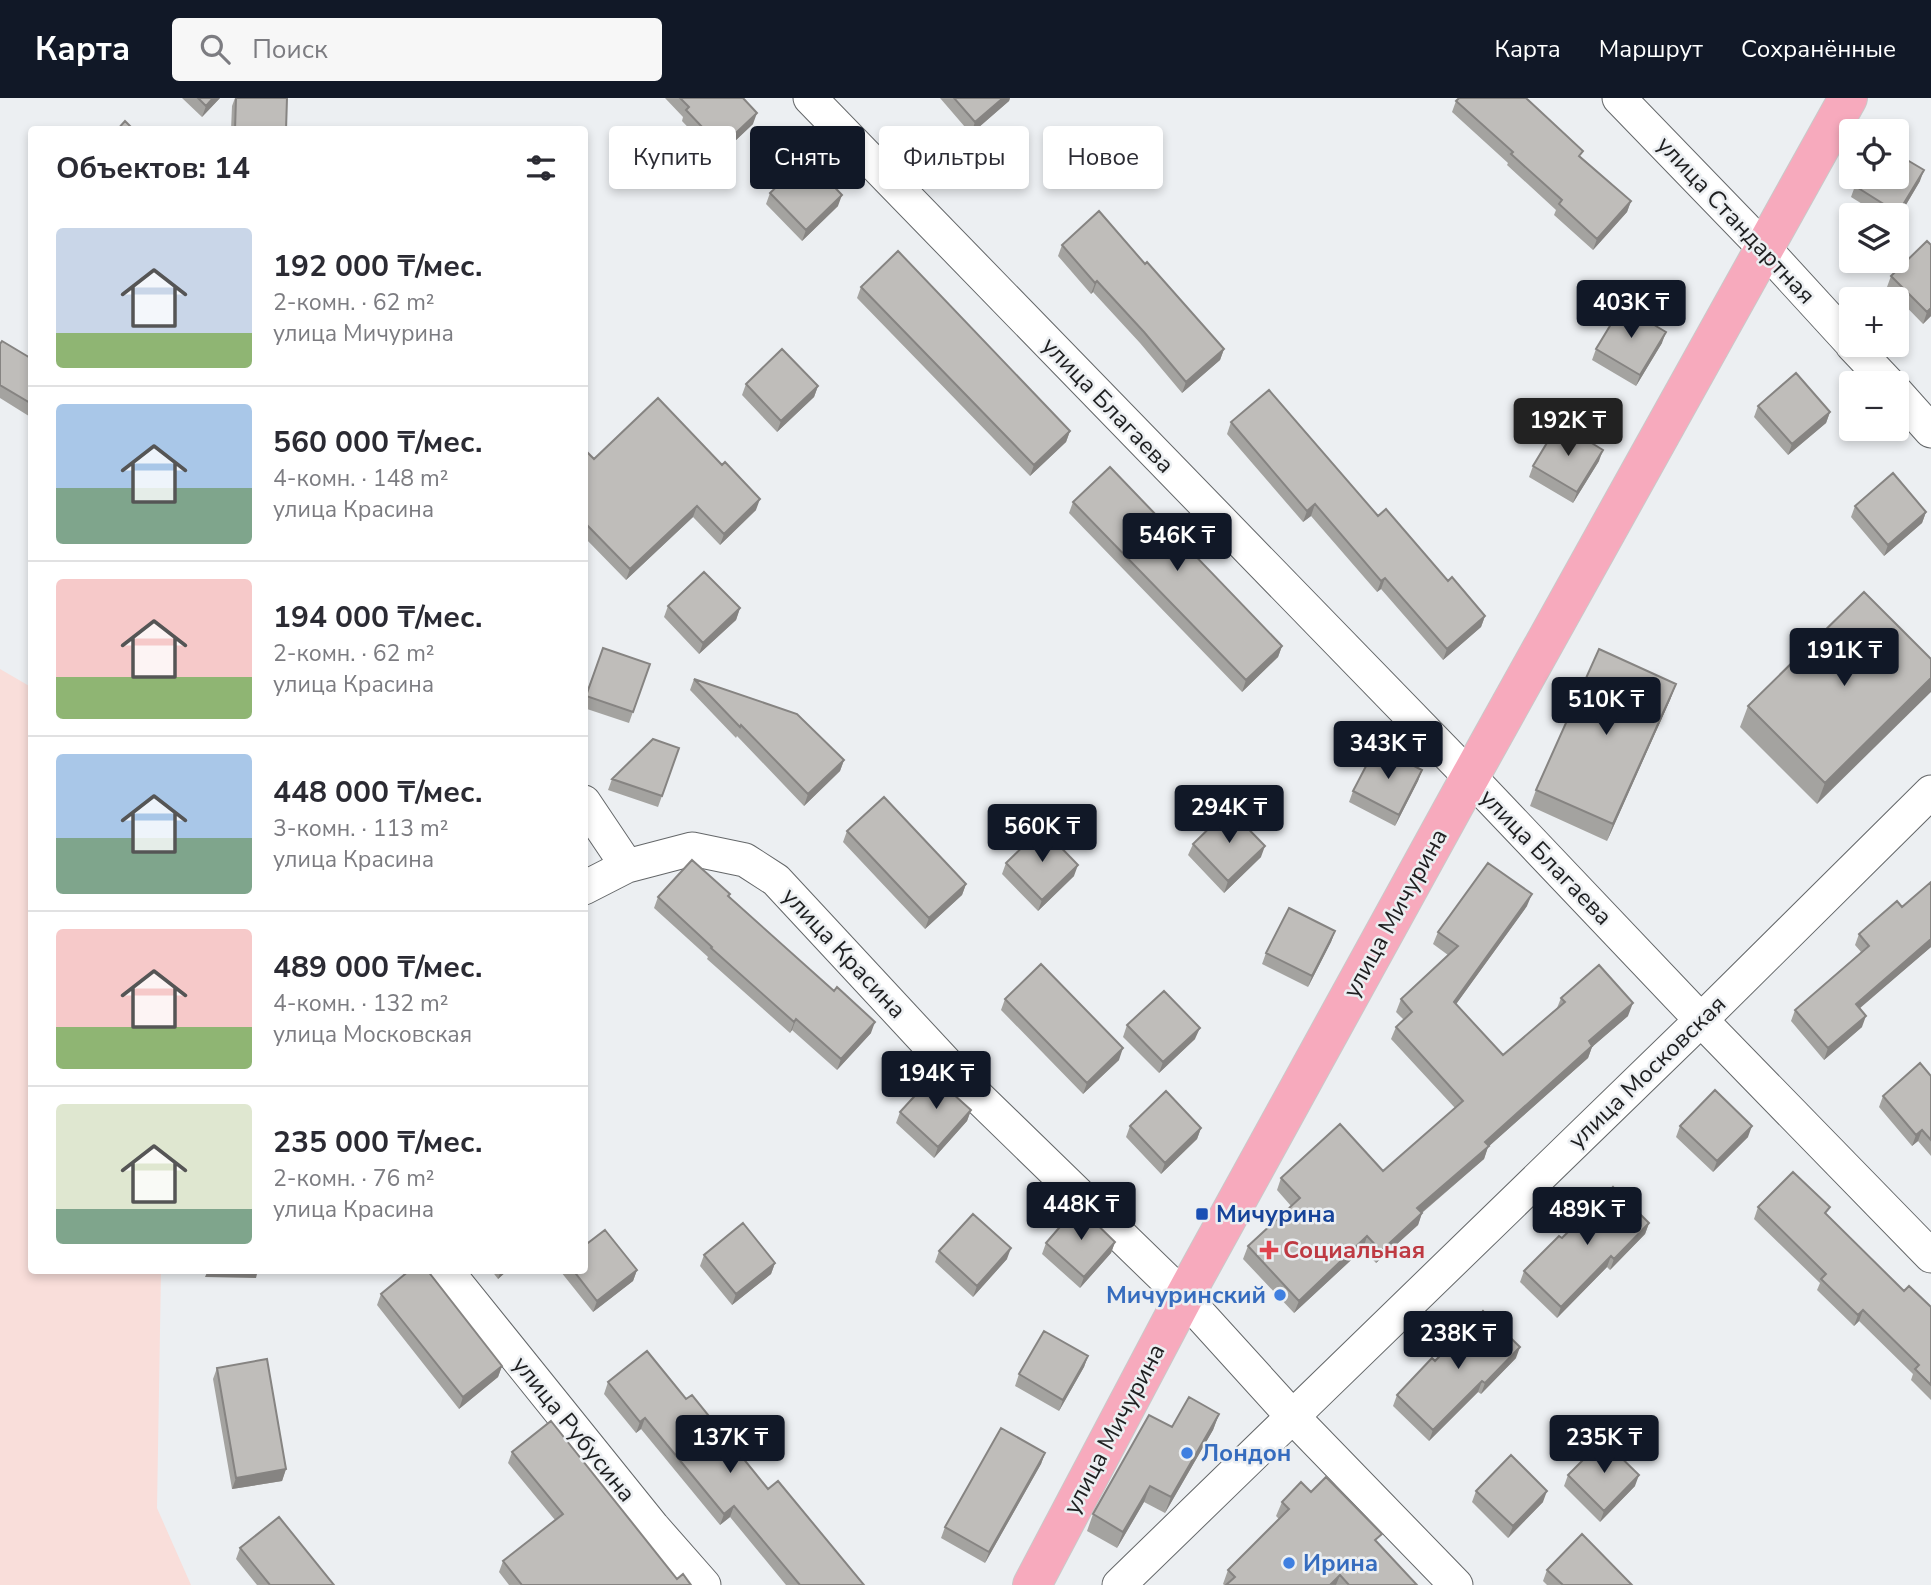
<!DOCTYPE html>
<html lang="ru">
<head>
<meta charset="utf-8">
<style>
	body { margin:0; font-family:"Nunito Sans",sans-serif; background:#f7f7f7; color:#2b2b33; height:100vh; display:flex; flex-direction:column; font-size:26px; white-space:nowrap }
	* { box-sizing:border-box; margin:0 }
	p { font-size:23px; color:#7c7c81 }
	.icon { flex:none; width:38px; height:38px; fill:none; stroke:currentColor; stroke-width:2; stroke-linecap:round; stroke-linejoin:round }
	.map { position:relative; flex:1; overflow:hidden }
	.panel { position:absolute; left:28px; top:28px; width:560px; height:1148px; display:flex; flex-direction:column; background:#fff; border-radius:7px; box-shadow:0 4px 10px #0003 }
	.panel>* { flex:none }
	.hud { position:absolute; left:609px; top:28px; width:665px; height:63px; display:flex; gap:14px }
	.controls { position:absolute; left:1839px; top:21px; display:grid; gap:14px }
	.controls a { display:grid; place-items:center; width:70px; height:70px; border-radius:7px; background:#fff; box-shadow:0 4px 10px #0003; font-size:35px }
	.price { position:absolute; translate:-50% -60px; padding:0 16px; border-radius:7px; background:#111827; color:#fff; font-size:23px; line-height:46px; filter:drop-shadow(0 2px 4px #0008) }
	.price::after { content:''; position:absolute; left:50%; top:42px; width:21px; height:16px; margin-left:-10px; background:inherit; clip-path:polygon(0 0,100% 0,50% 100%) }
	.price.selected { background:#222; color:#fff }
	ul { padding:0; list-style:none }
	li { display:flex; align-items:center; gap:21px; height:175px; padding:0 28px }
	li+li { border-top:2px solid #e1e1e2 }
	li span { display:grid; place-items:center; flex:none; width:196px; height:140px; border-radius:7px; color:#555 }
	li>.icon { margin-inline-start:auto }
	span .icon { width:84px; height:84px; fill:#fffc; stroke-width:1 }
	li b { font-size:30px }
	h2 { display:flex; justify-content:space-between; align-items:center; height:84px; padding:0 28px; font-size:30px }
	.pill { padding:0 24px; border-radius:7px; background:#fff; box-shadow:0 4px 10px #0003; font-size:24px; line-height:63px }
	.pill.selected { background:#111827; color:#fff }
	header { display:flex; align-items:center; gap:42px; box-sizing:border-box; height:98px; padding:0 35px; background:#111827; color:#fff }
	header strong { font-size:33px }
	nav { display:flex; gap:38px; margin-inline-start:auto; font-size:24px }
	.search { width:490px; height:63px; background:#f7f7f7; display:flex; align-items:center; gap:18px; box-sizing:border-box; padding:0 24px; border-radius:7px; color:#7c7c81; font-size:26px }
	.map>svg:first-child { display:block }
	.industrial { fill:#f9deda }
	.lines { fill:none; stroke-linecap:round; stroke-linejoin:round }
	.minor-casing { stroke:#646769; stroke-width:35 }
	.major-casing { stroke:#c9c9c9; stroke-width:40 }
	.minor { stroke:#fff; stroke-width:33 }
	.major { stroke:#f7aabd; stroke-width:38 }
	.wall { fill:#a4a3a0 }
	.shaded-wall { fill:#868482 }
	.building { fill:#bfbdba; stroke:#868482; stroke-width:2 }
	.transit-dot { fill:#1a4fb4; stroke:#eceff2; stroke-width:2.5 }
	.health-dot { fill:#e0444e; stroke:#eceff2; stroke-width:2.5 }
	.shop-dot { fill:#3f7fe0; stroke:#eceff2; stroke-width:2.5 }
	.labels { text-anchor:middle; stroke-width:5; stroke-linejoin:round; paint-order:stroke }
	.street-label { font-size:24px; fill:#1e1f20; stroke:#eceff2 }
	.transit-label { font-size:24px; font-weight:bold; fill:#164399; stroke:#eceff2; text-anchor:start }
	.health-label { font-size:24px; font-weight:bold; fill:#be3a42; stroke:#eceff2; text-anchor:start }
	.shop-label { font-size:24px; font-weight:bold; fill:#366cbe; stroke:#eceff2; text-anchor:start }
</style>
</head>
<body>
<header>
<strong>Карта</strong>
<div class="search"><svg class="icon" aria-label="search" viewBox="0 0 24 24"><circle cx="10" cy="10" r="6"/><path d="M15 15l6 6"/></svg>Поиск</div>
<nav><a>Карта</a><a>Маршрут</a><a>Сохранённые</a></nav>
</header>
<div class="map">
<svg width="1931" height="1487" viewBox="0 0 1931 1487">
	<rect width="100%" height="100%" fill="#eceff2"/>
	<path class="industrial" d="M0,571L31,589L32,1172L161,1173L157,1410L191,1487H0Z"/>
	<g class="lines">
		<defs>
			<path id="minor" d="M810,0L1470,679L1701,922L1931,1158
				M1619,0L1765,151L1852,246
				M1852,247L1888,285
				M1897,295L1931,333
				M584,704L627,768L692,751L745,762L776,782L972,993L1184,1199L1293,1319L1456,1487
				M584,790L627,768
				M446,1172L653,1429L704,1487
				M1119,1487L1701,922L1931,694"/>
			<path id="major" d="M1032,1487L1184,1199L1470,679L1848,0"/>
		</defs>
		<use href="#minor" class="minor-casing"/>
		<use href="#major" class="major-casing"/>
		<use href="#minor" class="minor"/>
		<use href="#major" class="major"/>
	</g>
	<path class="wall" d="M182,0H220L202,19Z
		M235,0H287L286,32H231L232,8Z
		M665,0H743L753,26L717,60L682,23L683,19Z
		M940,0H1010L1009,3L971,36Z
		M1456,3L1581,59L1631,103L1627,114L1593,152L1554,117L1556,112L1507,67L1508,65L1452,14Z
		M1920,83L1897,122V117H1880L1851,99L1855,88Z
		M770,95L838,108L802,143L766,106Z
		M1062,147L1145,166L1224,251L1220,262L1182,295L1140,245L1093,194L1091,196L1058,158Z
		M1931,147V218L1923,226L1887,189L1891,178Z
		M861,189L1070,333L1066,344L1030,378L857,200Z
		M1662,245L1636,288L1592,262L1596,251Z
		M0,246L32,261V320L0,300Z
		M746,286L818,288L814,299L777,334L742,297Z
		M1758,308L1830,314L1826,325L1788,357L1754,319Z
		M1231,324L1378,418L1485,518L1481,529L1443,562L1381,491L1377,494L1311,418L1303,424L1227,336Z
		M584,351L594,361L756,412L720,447L693,419L626,482L584,439Z
		M1599,363L1573,405L1529,379L1533,368Z
		M1073,404L1282,548L1278,559L1242,594L1069,415Z
		M1855,408L1926,414L1922,425L1884,458L1851,419Z
		M668,508L740,510L736,522L699,556L664,519Z
		M603,550L650,566L629,625L584,610V601Z
		M1931,561L1817,706L1740,629L1748,608Z
		M694,581L844,662L840,673L804,708L737,638L736,640L690,592Z
		M1676,586L1670,602L1607,743L1530,708L1536,692Z
		M1422,672L1418,683L1395,728L1349,704L1353,693Z
		M612,681L662,698L658,709L608,692Z
		M847,733L966,786L962,797L925,831L843,744Z
		M1193,746L1261,759L1224,795L1188,757Z
		M1006,765L1074,778L1038,813L1002,776Z
		M1931,784V849L1859,910L1862,929L1824,962L1791,923L1795,912L1861,854L1855,847L1859,836L1902,809Z
		M729,798L871,935L837,972L792,932L790,935L707,861L708,859L654,810L658,799Z
		M1527,808L1456,906L1503,957L1557,910L1561,900L1628,918L1592,949L1588,960L1488,1049L1484,1061L1422,1115L1418,1127L1376,1165L1363,1151L1294,1215L1243,1161L1248,1148L1291,1108L1277,1092L1281,1080L1383,1073L1455,1010L1391,941L1396,929L1404,922L1396,914L1401,901L1448,857L1433,846L1438,834Z
		M1335,833L1331,844L1308,889L1262,866L1266,855Z
		M1005,901L1119,962L1083,996L1001,912Z
		M1127,927L1195,941L1159,975L1123,939Z
		M1931,978V1058L1918,1043L1912,1048L1879,1009L1883,998Z
		M971,1012L967,1023L934,1060L896,1025L900,1014Z
		M1130,1028L1201,1030L1197,1041L1161,1076L1126,1039Z
		M1680,1028L1748,1039L1713,1074L1676,1039Z
		M1758,1109L1827,1117L1904,1193L1931,1209V1302L1911,1282L1913,1276L1859,1223L1854,1228L1817,1192L1820,1185L1754,1121Z
		M1649,1125L1645,1136L1610,1172L1607,1169L1557,1220L1520,1184L1524,1173L1562,1140Z
		M1115,1144L1111,1155L1080,1190L1042,1156L1046,1145Z
		M939,1153L1007,1161L973,1199L935,1164Z
		M704,1157L775,1165L771,1176L732,1207L700,1168Z
		M491,1172H508L498,1181Z
		M562,1172H637L633,1183L593,1214L561,1174Z
		M381,1196L502,1268L498,1279L459,1311L377,1207Z
		M1088,1258L1084,1269L1059,1313L1015,1288L1019,1276Z
		M1516,1260L1481,1296L1478,1294L1429,1343L1393,1308L1397,1297L1435,1263Z
		M217,1270L286,1371L282,1383L232,1391L213,1281Z
		M608,1284L686,1301L768,1391L864,1487H786L730,1419L720,1427L641,1331L636,1335L604,1296Z
		M1219,1316L1213,1332L1165,1415L1144,1404L1117,1450L1087,1433L1093,1416L1172,1329Z
		M512,1354L677,1481L691,1487H509L499,1474L503,1463L555,1422L508,1365Z
		M1045,1355L1041,1366L985,1465L941,1440L945,1429Z
		M1568,1377L1635,1388L1600,1424L1564,1388Z
		M1476,1393L1543,1404L1508,1440L1472,1404Z
		M1311,1394L1378,1445L1417,1487H1224L1223,1486L1228,1472L1279,1421L1276,1418L1282,1404Z
		M240,1450L334,1487H257L236,1461Z
		M1547,1472L1632,1487H1547L1543,1483Z"/>
	<path class="shaded-wall" d="M213,0H220L202,19L206,8Z
		M1003,0H1010L1009,3L971,36L975,24Z
		M757,15L753,26L717,60L721,49Z
		M1924,72L1920,83L1897,122L1898,115Z
		M842,97L838,108L802,143L806,132Z
		M1631,103L1627,114L1593,152L1597,141Z
		M1097,183L1093,194L1091,196L1095,185Z
		M1931,210V218L1923,226L1927,214Z
		M1666,234L1662,245L1636,288L1640,277Z
		M1224,251L1220,262L1182,295L1186,284Z
		M818,288L814,299L777,334L781,323Z
		M1830,314L1826,325L1788,357L1792,346Z
		M1070,333L1066,344L1030,378L1034,367Z
		M1603,352L1599,363L1573,405L1577,394Z
		M760,401L756,412L720,447L724,436Z
		M1315,406L1311,418L1303,424L1307,413Z
		M697,408L693,419L626,482L630,471Z
		M1926,414L1922,425L1884,458L1888,447Z
		M1385,480L1381,491L1377,494L1381,483Z
		M740,510L736,522L699,556L703,545Z
		M1485,518L1481,529L1443,562L1447,551Z
		M1282,548L1278,559L1242,594L1246,582Z
		M1931,580V594L1817,706L1825,685Z
		M1676,586L1670,602L1607,743L1613,726Z
		M844,662L840,673L804,708L808,696Z
		M1422,672L1418,683L1395,728L1399,717Z
		M1265,748L1261,759L1224,795L1228,783Z
		M1078,767L1074,778L1038,813L1042,802Z
		M966,786L962,797L925,831L929,820Z
		M1532,796L1527,808L1449,916L1454,904Z
		M1335,833L1331,844L1308,889L1312,878Z
		M1931,841V849L1852,917L1856,906Z
		M1633,905L1628,918L1592,949L1588,960L1488,1049L1484,1061L1413,1122L1417,1110L1589,943Z
		M1866,918L1862,929L1824,962L1828,950Z
		M796,921L792,932L790,935L794,924Z
		M875,924L871,935L837,972L841,961Z
		M1200,930L1195,941L1159,975L1163,964Z
		M1123,950L1119,962L1083,996L1087,985Z
		M971,1012L967,1023L934,1060L938,1049Z
		M1752,1028L1748,1039L1713,1074L1717,1063Z
		M1201,1030L1197,1041L1161,1076L1165,1065Z
		M1922,1032L1918,1043L1912,1048L1916,1037Z
		M1422,1115L1418,1127L1376,1165L1381,1153Z
		M1649,1125L1645,1136L1610,1172L1614,1161Z
		M1367,1138L1363,1151L1294,1215L1299,1203Z
		M1115,1144L1111,1155L1080,1190L1084,1179Z
		M1011,1150L1007,1161L973,1199L977,1188Z
		M1611,1158L1607,1169L1557,1220L1561,1209Z
		M775,1165L771,1176L732,1207L736,1196Z
		M208,1172H258L256,1180L205,1179Z
		M501,1172H508L498,1181Z
		M637,1172L633,1183L593,1214L597,1203Z
		M1863,1212L1859,1223L1854,1228L1858,1217Z
		M1520,1249L1516,1260L1481,1296L1485,1285Z
		M1088,1258L1084,1269L1059,1313L1063,1302Z
		M502,1268L498,1279L459,1311L463,1299Z
		M1482,1283L1478,1294L1429,1343L1433,1332Z
		M1219,1316L1213,1332L1165,1415L1171,1399Z
		M645,1320L641,1331L636,1335L640,1324Z
		M1045,1355L1041,1366L985,1465L989,1454Z
		M286,1371L282,1383L232,1391L236,1380Z
		M1639,1377L1635,1388L1600,1424L1604,1413Z
		M1150,1388L1144,1404L1117,1450L1123,1434Z
		M1547,1393L1543,1404L1508,1440L1513,1428Z
		M734,1408L730,1419L720,1427L724,1416Z
		M1340,1477L1336,1487H1330Z"/>
	<path class="building" d="M198,0H213L206,8Z
		M236,0H287L286,32H235Z
		M680,0H743L757,15L721,49L686,12L689,9Z
		M954,0H1003L975,24Z
		M1459,0H1526L1583,53L1579,58L1631,103L1597,141L1559,106L1562,102L1511,56L1513,54L1456,3Z
		M125,23L134,32H117Z
		M1897,56L1924,72L1898,115L1855,88L1860,79H1897Z
		M807,60L842,97L806,132L770,95Z
		M1099,113L1145,166L1147,164L1224,251L1186,284L1144,234L1097,183L1095,185L1062,147Z
		M1927,143L1931,147V210L1927,214L1891,178Z
		M898,153L1070,333L1034,367L861,189Z
		M1622,208L1666,234L1640,277L1596,251Z
		M2,243L32,261V306L0,287V246Z
		M782,251L818,288L781,323L746,286Z
		M1796,275L1830,314L1792,346L1758,308Z
		M1269,292L1378,418L1386,411L1448,483L1452,479L1485,518L1447,551L1385,480L1381,483L1315,406L1307,413L1231,324Z
		M658,300L722,367L725,364L760,401L724,436L697,408L630,471L584,424V351L594,361Z
		M1559,325L1603,352L1577,394L1533,368Z
		M1110,369L1282,548L1246,582L1073,404Z
		M1893,375L1926,414L1888,447L1855,408Z
		M704,474L740,510L703,545L668,508Z
		M1864,494L1931,561V580L1825,685L1748,608Z
		M603,550L650,566L633,614L586,598Z
		M1599,551L1676,586L1613,726L1536,692Z
		M694,581L797,616L844,662L808,696L741,627L740,629Z
		M653,641L679,650L662,698L612,681Z
		M1376,649L1422,672L1399,717L1353,693Z
		M884,699L966,786L929,820L847,733Z
		M1229,711L1265,748L1228,783L1193,746Z
		M1042,730L1078,767L1042,802L1006,765Z
		M692,762L730,796L728,798L834,893L837,889L875,924L841,961L796,921L794,924L711,850L712,849L658,799Z
		M1488,765L1532,796L1454,904L1503,957L1565,904L1561,900L1599,867L1633,905L1589,943L1592,948L1485,1044L1489,1048L1417,1110L1422,1115L1381,1153L1367,1138L1299,1203L1248,1148L1300,1100L1281,1080L1340,1026L1383,1073L1463,1003L1396,929L1412,914L1401,901L1458,848L1438,834Z
		M1931,784V841L1856,906L1866,918L1828,950L1795,912L1869,848L1859,836L1897,803L1902,809Z
		M1289,810L1335,833L1312,878L1266,855Z
		M1041,866L1123,950L1087,985L1005,901Z
		M1164,893L1200,930L1163,964L1127,927Z
		M1920,965L1931,978V1042L1922,1032L1916,1037L1883,998Z
		M933,978L971,1012L938,1049L900,1014Z
		M1715,992L1752,1028L1717,1063L1680,1028Z
		M1166,993L1201,1030L1165,1065L1130,1028Z
		M1793,1074L1830,1109L1825,1115L1904,1193L1909,1188L1931,1209V1287L1915,1271L1919,1267L1863,1212L1858,1217L1821,1181L1826,1176L1758,1109Z
		M1613,1089L1649,1125L1614,1161L1611,1158L1561,1209L1524,1173L1559,1138L1562,1140Z
		M1078,1108L1115,1144L1084,1179L1046,1145Z
		M973,1116L1011,1150L977,1188L939,1153Z
		M743,1125L775,1165L736,1196L704,1157Z
		M605,1132L637,1172L597,1203L573,1172H584V1148Z
		M410,1172H427L502,1268L463,1299L381,1196Z
		M1483,1213L1520,1249L1485,1285L1482,1283L1433,1332L1397,1297L1432,1260L1435,1263Z
		M1044,1233L1088,1258L1063,1302L1019,1276Z
		M647,1253L686,1301L692,1297L768,1391L778,1383L864,1487H800L734,1408L724,1416L645,1320L640,1324L608,1284Z
		M267,1261L286,1371L236,1380L217,1270Z
		M1189,1299L1219,1316L1171,1399L1150,1388L1123,1434L1093,1416L1149,1317L1172,1329Z
		M551,1323L677,1481L683,1476L691,1487H522L503,1463L563,1416L512,1354Z
		M1001,1330L1045,1355L989,1454L945,1429Z
		M1603,1342L1639,1377L1604,1413L1568,1377Z
		M1511,1357L1547,1393L1513,1428L1476,1393Z
		M1326,1379L1382,1436L1375,1442L1417,1487H1349L1340,1477L1330,1487H1226L1235,1479L1228,1472L1289,1411L1282,1404L1301,1384L1311,1394Z
		M279,1419L334,1487H270L240,1450Z
		M1582,1436L1632,1487H1563L1547,1472Z"/>
	<rect class="transit-dot" x="1195" y="1109" width="14" height="14" rx="3.5"/>
	<path class="health-dot" d="M1265.5 1141.5h7v7h7v7h-7v7h-7v-7h-7v-7h7z"/>
	<g class="shop-dot">
		<circle cx="1280" cy="1197" r="7"/>
		<circle cx="1187" cy="1355" r="7"/>
		<circle cx="1289" cy="1465" r="7"/>
	</g>
	<g class="labels">
		<g class="street-label">
			<text transform="translate(1736 122) rotate(47)" y="8">улица Стандартная</text>
			<text transform="translate(1108 307) rotate(46)" y="8">улица Благаева</text>
			<text transform="translate(1546 759) rotate(46)" y="8">улица Благаева</text>
			<text transform="translate(1395 815) rotate(-61)" y="8">улица Мичурина</text>
			<text transform="translate(844 855) rotate(47)" y="8">улица Красина</text>
			<text transform="translate(1647 974) rotate(-44)" y="8">улица Московская</text>
			<text transform="translate(574 1331) rotate(51)" y="8">улица Рубусина</text>
			<text transform="translate(1114 1331) rotate(-62)" y="8">улица Мичурина</text>
		</g>
		<g class="transit-label">
			<text x="1216" y="1124">Мичурина</text>
		</g>
		<g class="health-label">
			<text x="1283" y="1160">Социальная</text>
		</g>
		<g class="shop-label">
			<text x="1266" y="1205" text-anchor="end">Мичуринский</text>
			<text x="1201" y="1363">Лондон</text>
			<text x="1303" y="1473">Ирина</text>
		</g>
	</g>
</svg>
<div class="controls">
<a><svg class="icon" aria-label="locate" viewBox="0 0 24 24"><circle cx="12" cy="12" r="6"/><path d="M12 2v4M12 18v4M2 12h4M18 12h4"/></svg></a>
<a><svg class="icon" aria-label="layers" viewBox="0 0 24 24"><path d="M12 4l9 5-9 5-9-5zM3 14l9 5 9-5"/></svg></a>
<a>+</a>
<a>−</a>
</div>
<b class="price" style="left:1631px;top:242px">403K ₸</b>
<b class="price selected" style="left:1568px;top:360px">192K ₸</b>
<b class="price" style="left:1177px;top:475px">546K ₸</b>
<b class="price" style="left:1844px;top:590px">191K ₸</b>
<b class="price" style="left:1606px;top:639px">510K ₸</b>
<b class="price" style="left:1388px;top:683px">343K ₸</b>
<b class="price" style="left:1229px;top:747px">294K ₸</b>
<b class="price" style="left:1042px;top:766px">560K ₸</b>
<b class="price" style="left:936px;top:1013px">194K ₸</b>
<b class="price" style="left:1081px;top:1144px">448K ₸</b>
<b class="price" style="left:1587px;top:1149px">489K ₸</b>
<b class="price" style="left:1458px;top:1273px">238K ₸</b>
<b class="price" style="left:730px;top:1377px">137K ₸</b>
<b class="price" style="left:1604px;top:1377px">235K ₸</b>
<div class="hud">
<a class="pill">Купить</a>
<a class="pill selected">Снять</a>
<a class="pill">Фильтры</a>
<a class="pill">Новое</a>
</div>
<section class="panel">
<h2>Объектов: 14<svg class="icon" aria-label="filters" viewBox="0 0 24 24"><path d="M4 7h16M4 17h16"/><circle cx="9" cy="7" r="2"/><circle cx="15" cy="17" r="2"/></svg></h2>
<ul>
<li><span style="background:linear-gradient(#c9d6e8 75%,#8fb573 0)"><svg class="icon" aria-label="home" viewBox="0 0 24 24"><path d="M3 11l9-7 9 7M6 9v11h12V9"/></svg></span><div><b>192 000 ₸/мес.</b><p>2-комн. · 62 m²</p><p>улица Мичурина</p></div></li>
<li><span style="background:linear-gradient(#a9c7e8 60%,#7fa58c 0)"><svg class="icon" aria-label="home" viewBox="0 0 24 24"><path d="M3 11l9-7 9 7M6 9v11h12V9"/></svg></span><div><b>560 000 ₸/мес.</b><p>4-комн. · 148 m²</p><p>улица Красина</p></div></li>
<li><span style="background:linear-gradient(#f6c9c9 70%,#8fb573 0)"><svg class="icon" aria-label="home" viewBox="0 0 24 24"><path d="M3 11l9-7 9 7M6 9v11h12V9"/></svg></span><div><b>194 000 ₸/мес.</b><p>2-комн. · 62 m²</p><p>улица Красина</p></div></li>
<li><span style="background:linear-gradient(#a9c7e8 60%,#7fa58c 0)"><svg class="icon" aria-label="home" viewBox="0 0 24 24"><path d="M3 11l9-7 9 7M6 9v11h12V9"/></svg></span><div><b>448 000 ₸/мес.</b><p>3-комн. · 113 m²</p><p>улица Красина</p></div></li>
<li><span style="background:linear-gradient(#f6c9c9 70%,#8fb573 0)"><svg class="icon" aria-label="home" viewBox="0 0 24 24"><path d="M3 11l9-7 9 7M6 9v11h12V9"/></svg></span><div><b>489 000 ₸/мес.</b><p>4-комн. · 132 m²</p><p>улица Московская</p></div></li>
<li><span style="background:linear-gradient(#dfe7d0 75%,#7fa58c 0)"><svg class="icon" aria-label="home" viewBox="0 0 24 24"><path d="M3 11l9-7 9 7M6 9v11h12V9"/></svg></span><div><b>235 000 ₸/мес.</b><p>2-комн. · 76 m²</p><p>улица Красина</p></div></li>
</ul>
</section>
</div>
</body>
</html>
